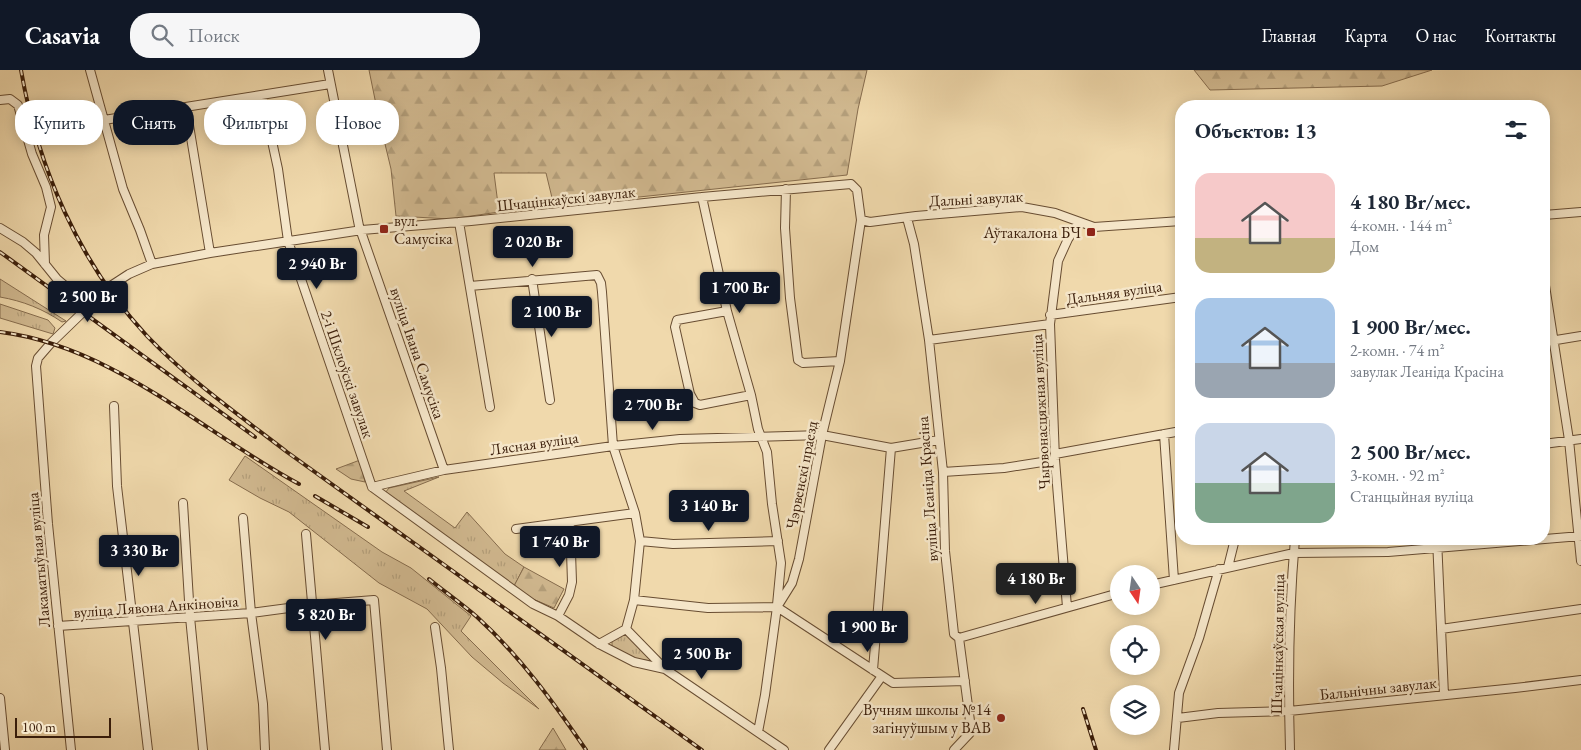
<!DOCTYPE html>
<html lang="ru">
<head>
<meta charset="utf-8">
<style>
	body { margin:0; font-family:"EB Garamond",serif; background:#f6f6f7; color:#1f2937; height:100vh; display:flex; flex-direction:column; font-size:19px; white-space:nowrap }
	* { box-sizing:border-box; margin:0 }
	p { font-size:16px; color:#747a83 }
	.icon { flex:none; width:28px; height:28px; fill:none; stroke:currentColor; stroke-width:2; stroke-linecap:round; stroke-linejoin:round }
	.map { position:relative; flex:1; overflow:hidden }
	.panel { position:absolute; left:1175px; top:30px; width:375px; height:445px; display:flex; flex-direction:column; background:#fff; border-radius:20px; box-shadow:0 2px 12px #0003 }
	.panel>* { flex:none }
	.hud { position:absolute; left:15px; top:30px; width:475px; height:45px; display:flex; gap:10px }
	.needle { width:32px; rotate:167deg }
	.tools { position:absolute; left:1110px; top:495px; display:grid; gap:10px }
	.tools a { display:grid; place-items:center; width:50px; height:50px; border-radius:50%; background:#fff; box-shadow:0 2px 12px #0003; font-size:25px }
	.scale { position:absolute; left:15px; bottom:12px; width:96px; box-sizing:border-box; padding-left:5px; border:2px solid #3b1e0a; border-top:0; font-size:14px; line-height:18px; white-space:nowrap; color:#3b1e0a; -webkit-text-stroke:4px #f5e6c9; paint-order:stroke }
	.price { position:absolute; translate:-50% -42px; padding:0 11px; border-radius:5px; background:#111827; color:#fff; font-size:16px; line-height:32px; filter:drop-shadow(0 1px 2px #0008) }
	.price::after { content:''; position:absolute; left:50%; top:30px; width:15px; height:11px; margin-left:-8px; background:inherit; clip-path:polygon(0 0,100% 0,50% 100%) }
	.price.current { background:#222; color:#fff }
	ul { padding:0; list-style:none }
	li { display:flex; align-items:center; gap:15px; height:125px; padding:0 20px }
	li span { display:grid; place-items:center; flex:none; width:140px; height:100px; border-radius:15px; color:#555 }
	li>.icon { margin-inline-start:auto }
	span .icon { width:60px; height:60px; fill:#fffc; stroke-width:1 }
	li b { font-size:21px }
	h2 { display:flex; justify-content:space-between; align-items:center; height:60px; padding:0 20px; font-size:21px }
	.pill { padding:0 18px; border-radius:20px; background:#fff; box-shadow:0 2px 12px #0003; font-size:18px; line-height:45px }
	.pill.current { background:#111827; color:#fff }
	header { display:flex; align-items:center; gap:30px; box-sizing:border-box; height:70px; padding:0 25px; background:#111827; color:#fff }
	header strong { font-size:24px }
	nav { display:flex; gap:28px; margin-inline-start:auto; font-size:18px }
	.search { width:350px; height:45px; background:#f6f6f7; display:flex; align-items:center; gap:12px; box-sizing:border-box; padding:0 18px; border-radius:20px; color:#747a83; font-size:19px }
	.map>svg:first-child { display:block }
	.grass { fill:url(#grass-tufts); stroke:#866c4d }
	.forest { fill:url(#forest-firs); stroke:#866c4d }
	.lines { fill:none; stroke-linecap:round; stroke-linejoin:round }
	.minor-casing { stroke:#684d32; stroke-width:10 }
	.minor { stroke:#f5e6c9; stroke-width:8 }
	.rail-casing { stroke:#3b1e0a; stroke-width:4 }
	.rail { stroke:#f5e6c9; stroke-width:2; stroke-dasharray:5.5; stroke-linecap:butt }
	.poi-dot { fill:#8f2418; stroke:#f5e6c9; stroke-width:2 }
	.labels { text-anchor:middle; stroke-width:5; stroke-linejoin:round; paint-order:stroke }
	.street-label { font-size:16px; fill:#3b1e0a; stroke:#f5e6c9 }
	.poi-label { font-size:16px; fill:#3b1e0a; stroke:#f5e6c9; text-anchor:end }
</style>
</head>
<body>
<header>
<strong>Casavia</strong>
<div class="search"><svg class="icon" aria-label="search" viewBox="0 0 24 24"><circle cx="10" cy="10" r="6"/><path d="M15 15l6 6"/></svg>Поиск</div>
<nav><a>Главная</a><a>Карта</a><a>О нас</a><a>Контакты</a></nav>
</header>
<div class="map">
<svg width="1581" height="680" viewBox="0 0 1581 680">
	<defs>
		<pattern id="grass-tufts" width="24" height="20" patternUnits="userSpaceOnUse" patternTransform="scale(1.25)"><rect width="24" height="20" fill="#d1b990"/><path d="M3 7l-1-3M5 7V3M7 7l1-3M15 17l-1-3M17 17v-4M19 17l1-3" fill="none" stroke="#b49f7b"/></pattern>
		<pattern id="forest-firs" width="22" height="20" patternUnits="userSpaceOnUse" patternTransform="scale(1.25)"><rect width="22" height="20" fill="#d1b990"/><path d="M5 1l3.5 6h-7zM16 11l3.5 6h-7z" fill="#b49f7b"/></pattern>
	</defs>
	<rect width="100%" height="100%" fill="#f0d9ac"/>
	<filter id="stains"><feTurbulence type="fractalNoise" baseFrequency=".004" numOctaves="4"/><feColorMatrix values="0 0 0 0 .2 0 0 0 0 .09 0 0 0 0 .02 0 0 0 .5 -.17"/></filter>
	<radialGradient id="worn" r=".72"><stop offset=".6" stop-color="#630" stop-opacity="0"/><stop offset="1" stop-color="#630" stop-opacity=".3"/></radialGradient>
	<path class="grass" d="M0,209L66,251L62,252C43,239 23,231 0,227Z
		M0,234L48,250L55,258L53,264L0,248Z
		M245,386L382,482L411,498L471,546L461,561L539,639L503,613L472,587L427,539L379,513L289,442L260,428L229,410Z
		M439,407L404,421L455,458L467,442L505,484L524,497L514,516L385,423L389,418Z
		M622,565H627L653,591L637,589L612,576V571Z"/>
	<path class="forest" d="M369,0H867L858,39L847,105L554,136L546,103H494L499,142L450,149L396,146L391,99L379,49Z
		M1194,0H1432L1382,16L1210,20Z
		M360,390L365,412L351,409L336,399Z
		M524,497L564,519L554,538L533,529L514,516Z
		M553,658L566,680H539Z"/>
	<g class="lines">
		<defs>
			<path id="minor" d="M90,0L123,119L140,160L152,194
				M328,0L359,156L444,400
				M262,25L278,99L288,171L372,417
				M0,30L10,29L18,35L32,84L46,117L51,137L44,165L45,194
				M186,37L210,183
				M104,50L330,14
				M786,119L785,158L790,228L798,290L803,293L840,291
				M702,127L727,241L751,325L758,359L767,382L772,434L781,493L777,535
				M1544,145L1581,142
				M907,148L914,174L929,270L943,402L945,481L954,564L959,568L970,651V663L954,680
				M861,150L870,152L916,146L1022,137L1055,143L1094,157L1181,151
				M459,152L490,337
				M0,158L23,172L36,183L57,209L89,236
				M532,209L550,330
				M1544,209L1569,370L1581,491
				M470,216L597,205L601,213L602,222L613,376L635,443L640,471L634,530L626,559L665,599L784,680
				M727,241L677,250L675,257L690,324L695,333L700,335L751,325
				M1050,245L1181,227
				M929,270L1050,254
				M1544,272L1581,266
				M114,336L117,416L148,680
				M1164,364L1174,510
				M1544,374L1581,369
				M1055,384L1181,361
				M943,402L1004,398L1055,390
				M372,417L444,400L613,376L680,369L822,365L891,378L939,370
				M372,417L533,534L558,546L599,574L634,592L665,599
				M183,433L190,547L203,680
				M243,448L251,543L263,634L265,680
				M516,459L635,443
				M306,464L325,680
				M1437,469L1444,625
				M640,471L673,474L778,471
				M1228,497L1235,469
				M1151,515L1294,483L1388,482L1581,466
				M634,530L708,538L777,537
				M777,537L893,613L965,611
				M1067,537L1055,390L1050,254L1058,191L1068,169L1079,152
				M558,546L569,525L572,512L570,452
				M58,556L251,543L311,535L374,530L387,680
				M435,557L441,598L449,680
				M1441,559L1581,539
				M959,568L1119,523
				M599,574L626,559
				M873,600L891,378
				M0,628L5,680
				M1178,648L1218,643L1289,641L1515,618L1581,610
				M71,680L48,454L36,296L38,288L51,273L109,217L129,204L152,194L210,183L362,160L471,151L702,127L851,114L857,120L861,150L840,291L822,365L799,489L792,513L777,537L765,625L758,662
				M829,680L882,606
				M1174,680L1179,623L1199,568L1219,499
				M1290,680C1288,611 1289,537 1295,469"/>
		</defs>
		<use href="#minor" class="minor-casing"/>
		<use href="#minor" class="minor"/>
		<defs>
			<path id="rail" d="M21,0C38,98 79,193 147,266C189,310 239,345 287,382L702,680
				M0,182L255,367
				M0,262C113,276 202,362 299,414
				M315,426L368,457
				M429,509C445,522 462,534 477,547C520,586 554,633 586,680
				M1083,639L1096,680"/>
		</defs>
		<use href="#rail" class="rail-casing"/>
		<use href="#rail" class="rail"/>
	</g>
	<g class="poi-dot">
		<rect x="379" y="154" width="10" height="10" rx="2.5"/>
		<rect x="1086" y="157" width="10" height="10" rx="2.5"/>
		<circle cx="1001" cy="648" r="5"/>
	</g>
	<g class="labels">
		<g class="street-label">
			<text transform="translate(566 128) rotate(-6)" y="6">Шчацінкаўскі завулак</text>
			<text transform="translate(976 128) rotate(-3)" y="6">Дальні завулак</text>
			<text transform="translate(1114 222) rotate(-8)" y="6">Дальняя вуліца</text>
			<text transform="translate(418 283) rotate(71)" y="6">вуліца Івана Самусіка</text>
			<text transform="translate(348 304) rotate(71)" y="6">2-і Шклоўскі завулак</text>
			<text transform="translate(1040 342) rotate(-93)" y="6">Чырвонасцяжная вуліца</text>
			<text transform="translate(534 373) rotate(-8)" y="6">Лясная вуліца</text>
			<text transform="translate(801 405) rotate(-79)" y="6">Чэрвенскі праезд</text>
			<text transform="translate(927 419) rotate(-94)" y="6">вуліца Леаніда Красіна</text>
			<text transform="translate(38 490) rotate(-95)" y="6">Лакаматыўная вуліца</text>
			<text transform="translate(156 536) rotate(-4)" y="6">вуліца Лявона Анкіновіча</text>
			<text transform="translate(1277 574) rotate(-89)" y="6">Шчацінкаўская вуліца</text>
			<text transform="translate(1378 618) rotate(-6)" y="6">Бальнічны завулак</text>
		</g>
		<g class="poi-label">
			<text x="394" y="156" text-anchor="start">вул.<tspan x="394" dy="18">Самусіка</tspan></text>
			<text x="1081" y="168">Аўтакалона БЧ</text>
			<text x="991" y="645">Вучням школы №14<tspan x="991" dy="18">загінуўшым у ВАВ</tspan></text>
		</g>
	</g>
	<rect width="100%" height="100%" filter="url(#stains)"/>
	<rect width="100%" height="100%" fill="url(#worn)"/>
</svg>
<div class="tools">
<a><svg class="needle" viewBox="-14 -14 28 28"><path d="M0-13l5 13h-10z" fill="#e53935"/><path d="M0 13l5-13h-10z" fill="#747a83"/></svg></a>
<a><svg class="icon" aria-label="locate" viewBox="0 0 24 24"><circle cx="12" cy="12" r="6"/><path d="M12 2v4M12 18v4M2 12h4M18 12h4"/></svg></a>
<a><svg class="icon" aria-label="layers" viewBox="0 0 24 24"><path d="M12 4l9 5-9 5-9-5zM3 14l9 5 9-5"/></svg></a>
</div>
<div class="scale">100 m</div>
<b class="price" style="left:533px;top:198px">2 020 Br</b>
<b class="price" style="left:317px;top:220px">2 940 Br</b>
<b class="price" style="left:740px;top:244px">1 700 Br</b>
<b class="price" style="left:88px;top:253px">2 500 Br</b>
<b class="price" style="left:552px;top:268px">2 100 Br</b>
<b class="price" style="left:653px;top:361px">2 700 Br</b>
<b class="price" style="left:709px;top:462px">3 140 Br</b>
<b class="price" style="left:560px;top:498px">1 740 Br</b>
<b class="price" style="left:139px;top:507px">3 330 Br</b>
<b class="price current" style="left:1036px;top:535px">4 180 Br</b>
<b class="price" style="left:326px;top:571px">5 820 Br</b>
<b class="price" style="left:868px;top:583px">1 900 Br</b>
<b class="price" style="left:702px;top:610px">2 500 Br</b>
<div class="hud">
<a class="pill">Купить</a>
<a class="pill current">Снять</a>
<a class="pill">Фильтры</a>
<a class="pill">Новое</a>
</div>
<section class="panel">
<h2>Объектов: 13<svg class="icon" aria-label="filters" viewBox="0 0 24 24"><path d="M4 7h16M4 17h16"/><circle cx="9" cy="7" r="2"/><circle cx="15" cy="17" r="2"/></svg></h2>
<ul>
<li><span style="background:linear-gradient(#f6c9c9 65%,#c2b280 0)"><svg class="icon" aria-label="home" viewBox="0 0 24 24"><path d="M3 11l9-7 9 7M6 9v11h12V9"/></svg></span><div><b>4 180 Br/мес.</b><p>4-комн. · 144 m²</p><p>Дом</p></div></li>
<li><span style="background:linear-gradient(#a9c7e8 65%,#9aa5b1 0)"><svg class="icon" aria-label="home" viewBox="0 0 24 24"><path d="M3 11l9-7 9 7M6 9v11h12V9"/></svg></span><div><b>1 900 Br/мес.</b><p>2-комн. · 74 m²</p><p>завулак Леаніда Красіна</p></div></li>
<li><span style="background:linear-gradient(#c9d6e8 60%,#7fa58c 0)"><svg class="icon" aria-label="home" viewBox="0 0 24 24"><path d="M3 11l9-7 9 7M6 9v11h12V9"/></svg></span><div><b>2 500 Br/мес.</b><p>3-комн. · 92 m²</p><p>Станцыйная вуліца</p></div></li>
</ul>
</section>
</div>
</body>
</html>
